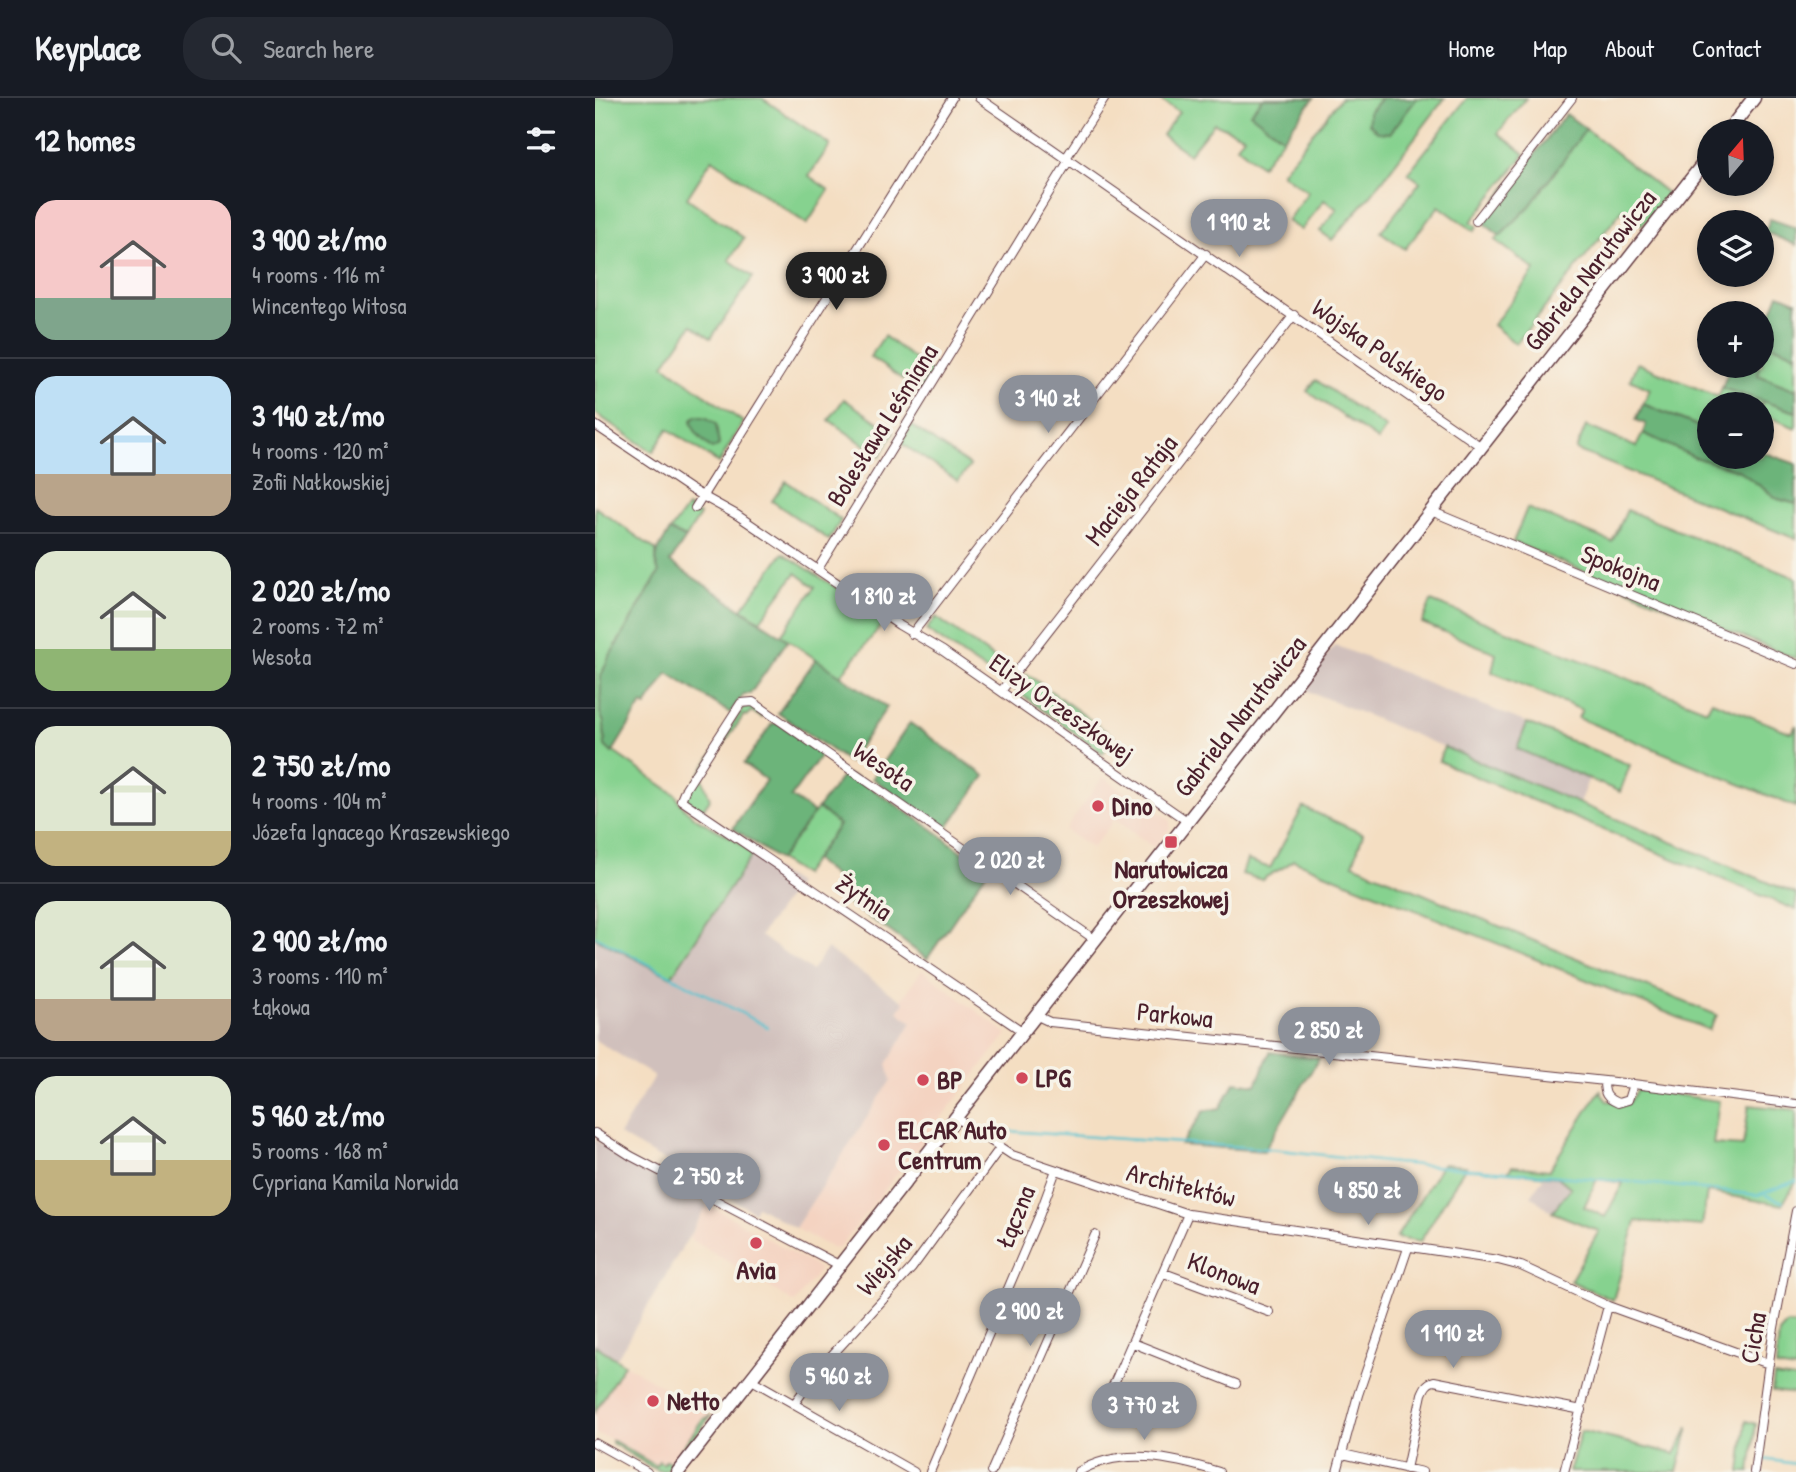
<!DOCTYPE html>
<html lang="en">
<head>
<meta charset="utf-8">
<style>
	body { margin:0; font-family:"Patrick Hand",sans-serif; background:#242831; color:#f1f3f6; height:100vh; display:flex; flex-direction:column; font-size:26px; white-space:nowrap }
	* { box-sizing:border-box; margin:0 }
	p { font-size:23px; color:#9ea1a6 }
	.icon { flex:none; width:38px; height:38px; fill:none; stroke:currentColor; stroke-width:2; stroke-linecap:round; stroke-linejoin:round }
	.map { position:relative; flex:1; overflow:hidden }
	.details { display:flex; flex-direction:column; background:#171b24; width:595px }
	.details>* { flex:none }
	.needle { width:46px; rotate:19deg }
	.buttons { position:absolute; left:1102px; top:21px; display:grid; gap:14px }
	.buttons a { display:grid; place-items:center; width:77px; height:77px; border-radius:50%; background:#171b24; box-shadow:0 4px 10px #0003; font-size:35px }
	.price { position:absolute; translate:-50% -60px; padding:0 16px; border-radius:24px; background:#8c9099; color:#fff; font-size:23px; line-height:46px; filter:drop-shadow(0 2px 4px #0008) }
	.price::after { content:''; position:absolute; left:50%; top:42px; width:21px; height:16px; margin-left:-10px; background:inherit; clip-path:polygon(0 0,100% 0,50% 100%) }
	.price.on { background:#222; color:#fff }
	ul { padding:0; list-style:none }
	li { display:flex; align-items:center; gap:21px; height:175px; padding:0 35px }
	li+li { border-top:2px solid #363941 }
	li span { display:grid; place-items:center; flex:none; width:196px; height:140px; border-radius:21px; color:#555 }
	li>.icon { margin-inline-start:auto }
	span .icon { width:84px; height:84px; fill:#fffc; stroke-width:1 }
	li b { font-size:30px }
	h2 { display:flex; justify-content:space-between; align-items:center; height:84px; padding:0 35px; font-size:30px }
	header { display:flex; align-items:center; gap:42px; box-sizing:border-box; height:98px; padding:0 35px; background:#171b24; border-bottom:2px solid #363941 }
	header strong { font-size:33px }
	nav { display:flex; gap:38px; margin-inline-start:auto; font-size:24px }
	.search { width:490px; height:63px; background:#242831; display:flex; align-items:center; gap:18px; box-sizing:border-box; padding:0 24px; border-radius:28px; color:#9ea1a6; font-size:26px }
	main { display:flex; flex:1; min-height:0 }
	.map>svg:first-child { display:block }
	.built { fill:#f4d3c1 }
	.industrial { fill:#d0c0bc }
	.green { fill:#86d28f; stroke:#68785d; stroke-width:2; fill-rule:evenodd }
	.forest { fill:#6cb47a; stroke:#5b6a52; stroke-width:2 }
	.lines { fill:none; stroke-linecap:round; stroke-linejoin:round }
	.stream { stroke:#56c2cf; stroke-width:2.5 }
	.street-casing { stroke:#643c42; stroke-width:10 }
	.primary-casing { stroke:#643c42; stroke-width:15 }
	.street { stroke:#fff; stroke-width:8 }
	.primary { stroke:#fff; stroke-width:12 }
	.poi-dot { fill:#d1495b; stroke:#f7f3e8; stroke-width:2.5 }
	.labels { text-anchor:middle; stroke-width:7; stroke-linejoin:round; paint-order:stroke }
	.street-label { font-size:26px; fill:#4a1f2b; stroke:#f7f3e8 }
	.poi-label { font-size:26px; font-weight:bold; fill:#4a1f2b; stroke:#f7f3e8; text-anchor:start }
</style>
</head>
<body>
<header>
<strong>Keyplace</strong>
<div class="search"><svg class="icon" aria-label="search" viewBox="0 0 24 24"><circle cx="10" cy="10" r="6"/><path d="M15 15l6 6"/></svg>Search here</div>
<nav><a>Home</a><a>Map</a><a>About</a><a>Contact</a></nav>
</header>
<main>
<section class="details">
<h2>12 homes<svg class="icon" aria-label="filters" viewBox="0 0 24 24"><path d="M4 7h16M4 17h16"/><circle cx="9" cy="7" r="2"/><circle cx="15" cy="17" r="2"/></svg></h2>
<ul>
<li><span style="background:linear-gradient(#f6c9c9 70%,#7fa58c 0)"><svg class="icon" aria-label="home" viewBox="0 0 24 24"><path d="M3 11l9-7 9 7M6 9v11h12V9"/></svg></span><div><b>3 900 zł/mo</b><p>4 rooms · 116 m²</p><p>Wincentego Witosa</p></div></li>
<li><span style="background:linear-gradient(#bfe0f5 70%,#b9a48a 0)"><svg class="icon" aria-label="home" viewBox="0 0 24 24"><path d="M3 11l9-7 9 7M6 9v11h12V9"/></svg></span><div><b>3 140 zł/mo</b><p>4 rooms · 120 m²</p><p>Zofii Nałkowskiej</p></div></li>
<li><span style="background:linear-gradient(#dfe7d0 70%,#8fb573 0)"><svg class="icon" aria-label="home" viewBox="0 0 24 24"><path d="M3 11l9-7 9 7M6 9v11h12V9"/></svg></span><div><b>2 020 zł/mo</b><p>2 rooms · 72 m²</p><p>Wesoła</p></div></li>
<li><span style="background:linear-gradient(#dfe7d0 75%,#c2b280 0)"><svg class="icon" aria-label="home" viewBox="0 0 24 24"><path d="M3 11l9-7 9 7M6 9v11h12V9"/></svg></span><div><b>2 750 zł/mo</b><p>4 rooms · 104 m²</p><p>Józefa Ignacego Kraszewskiego</p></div></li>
<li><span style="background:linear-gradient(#dfe7d0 70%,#b9a48a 0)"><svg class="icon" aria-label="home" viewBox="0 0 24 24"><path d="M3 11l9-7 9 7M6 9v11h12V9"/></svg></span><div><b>2 900 zł/mo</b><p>3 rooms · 110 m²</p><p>Łąkowa</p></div></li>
<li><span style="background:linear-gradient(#dfe7d0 60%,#c2b280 0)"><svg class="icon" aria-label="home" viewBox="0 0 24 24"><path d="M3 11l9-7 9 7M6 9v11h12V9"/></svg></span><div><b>5 960 zł/mo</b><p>5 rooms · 168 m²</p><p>Cypriana Kamila Norwida</p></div></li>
</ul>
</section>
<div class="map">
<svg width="1201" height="1374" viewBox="0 0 1201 1374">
	<rect width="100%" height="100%" fill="#f7f3e8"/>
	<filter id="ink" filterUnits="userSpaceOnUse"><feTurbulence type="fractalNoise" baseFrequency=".0143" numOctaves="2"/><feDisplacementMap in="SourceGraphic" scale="14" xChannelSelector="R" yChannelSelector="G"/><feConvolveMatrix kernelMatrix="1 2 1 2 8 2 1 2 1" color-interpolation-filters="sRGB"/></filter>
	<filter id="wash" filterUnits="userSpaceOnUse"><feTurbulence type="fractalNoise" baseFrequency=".00686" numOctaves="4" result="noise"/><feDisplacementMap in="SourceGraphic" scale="28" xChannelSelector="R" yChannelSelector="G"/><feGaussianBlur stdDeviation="1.57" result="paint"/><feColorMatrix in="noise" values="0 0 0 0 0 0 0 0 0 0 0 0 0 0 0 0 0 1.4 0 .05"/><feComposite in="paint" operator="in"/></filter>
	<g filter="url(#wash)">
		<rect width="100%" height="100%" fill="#f4dec2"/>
		<path class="built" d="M508,679L535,698L549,703L575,722V730L559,750L520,721L497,750L470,732Z
			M327,872L412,936L247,1146L242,1150H237L200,1130L296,982L292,966L317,924L303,914L309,904L306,902Z
			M113,1106L225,1171L200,1205L94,1140Z
			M29,1266L116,1317L106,1322L76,1365L62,1368L14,1340L0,1336V1314Z"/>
		<path class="industrial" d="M740,547L932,625L922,651L994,680L984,705L706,590Z
			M157,757L202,786L165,838L217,873L232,851L306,902L309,904L303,914L317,924L292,966L296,982L200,1130L162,1108L159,1114L24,1037L59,978L0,942V840L76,878Z
			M0,1042L113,1106L22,1260L0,1247Z
			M950,1077L963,1079L977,1089L957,1114L936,1098Z"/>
		<path class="green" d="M0,0H167L235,47L214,78L234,92L212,126L117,61L92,100L149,140L134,162L158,179L116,240L97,227L69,267L148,324L124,365L73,331L58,354L0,315Z
			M562,0H668L656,15L688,40L666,68L642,48L649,38L619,25L594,56L567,37L584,14Z
			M746,0H786L774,14L795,35L822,0H850L776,97L737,142L725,133L742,111L729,102L706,132L692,123L713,94L686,75Z
			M872,0H931L903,35L930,56L876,124L882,128L879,133L844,108L810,151L786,134L825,84L813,75Z
			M991,31L1073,96L1047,127L1028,111L921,246L898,227L940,172L900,142C937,111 962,69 991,31Z
			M289,238L337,274L326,294L275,259Z
			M1167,243L1201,256V292L1162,277L1164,268H1167Z
			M1042,265L1123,299L1127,290L1201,314V330L1169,317L1167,321V306H1115V333L1048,306L1055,291L1035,282Z
			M721,282L791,330L783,342L712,293Z
			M249,301L299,335L285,358L234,322Z
			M316,327L375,368L363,383L306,345Z
			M991,328L1041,349L1048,335L1099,359L1143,372L1183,401L1201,406V441L981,352Z
			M191,383L246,422L234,442L177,403Z
			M0,409L61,452V466L64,475L13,561L5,615L9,625L10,648L81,697C90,721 119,728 139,741C146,745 151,751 157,757L76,879L0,840Z
			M92,409L105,417L91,440L75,433Z
			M932,410L1017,444L1032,412L1201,480V561L918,444Z
			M188,455L291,522L245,578L186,537L220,489L201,475L165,523L147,511Z
			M836,503L1112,612L1117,603L1197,635L1201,627V709L983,620L987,612L897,574L901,555L827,525Z
			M341,519L413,570L403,581L331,532Z
			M432,576L519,639L508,655L420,592Z
			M156,607L170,616L167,620L156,613L152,618L149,617L107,678L115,701L106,714L91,703L92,695L148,610Z
			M932,625L1035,667L1025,694L922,651Z
			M849,649L1201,796V812L855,668L844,663Z
			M708,709L768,736L758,766L932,840L1122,917L1114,932L698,762C689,772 678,773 667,782L647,776L652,762L675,770Z
			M223,710L244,726L208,777L184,762Z
			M1006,991L1005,994L1012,1003L1035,1004L1043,991L1124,1003L1118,1046L1148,1048L1154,1007L1201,1012V1084L1187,1107L1112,1094L1107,1128L1041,1123L1018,1202L975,1183L1004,1133L957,1114L976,1090L963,1079L913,1074L917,1068L954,1072ZM1002,1081L1028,1085L1010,1119L989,1109Z
			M847,1066L871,1068L825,1144L801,1140Z
			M1192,1226L1201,1227V1272L1181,1269L1184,1235Z
			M0,1247L29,1266L0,1314Z
			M1179,1278L1201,1281V1296L1177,1293Z
			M116,1317L80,1365L69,1373L61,1372L17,1345V1342L61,1368L64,1363L68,1366L71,1362L76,1365L107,1322Z
			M1151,1323L1161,1326L1155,1374H1145Z
			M1094,1329L1082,1374H974L986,1333L1080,1356Z"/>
		<path class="forest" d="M668,0H719L688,40L655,15Z
			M786,0H822L795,35L783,34L774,26V14Z
			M971,16L991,31L935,108L905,138L891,127L890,117L935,59L937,60Z
			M1175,121L1201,130V147L1170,134Z
			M1184,196L1201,203V256L1167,243V238Z
			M1135,268H1164L1163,277L1201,292V314L1127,290Z
			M1048,306L1115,333V359H1167V354L1201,366V406L1183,401L1143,372L1099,359L1048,335L1051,326L1041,322Z
			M101,318L112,320L121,326L124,347L117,351C108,343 99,335 96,323Z
			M75,433L91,440L75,464L193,542L155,596H149L135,615L73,575L51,608L47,606L17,655L10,648L9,625L5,615L6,578L13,561L64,475C57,457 65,448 75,433Z
			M221,561L292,609L254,664L183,615Z
			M184,625L224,653L225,658L196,699L219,715L184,762L138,730L171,682L149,666L177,626Z
			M315,625L390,678L350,732L277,680Z
			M249,676L261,680L337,731L392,773L332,861L296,834L236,795L244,782L219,762L244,727L223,710Z
			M675,954L724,960L669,1053L586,1047L609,1013L625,1010L640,984L661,987Z"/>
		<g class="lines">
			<path class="stream" d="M0,838L173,929
				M412,1033L676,1051L800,1065L1037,1084
				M1040,1084L1163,1097L1201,1083
				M1171,1097L1188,1104
				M1168,1361L1201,1366"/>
		</g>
	</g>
	<g filter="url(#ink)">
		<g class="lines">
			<defs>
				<path id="street" d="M384,0L885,348
					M471,60L510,0
					M881,123L977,0
					M0,327L95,391L142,417L304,527L348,553L592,723
					M100,410L357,0
					M836,413L1201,566
					M223,471L474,62
					M317,536L611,156
					M407,592L699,217
					M440,917L455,924L1038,986L1201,1006
					M427,933L86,702L91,690L146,605L158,604L499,841
					M1009,983C1009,996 1011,1000 1023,1005L1033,1002L1038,986
					M360,1019L417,1057L593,1116L903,1162L926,1168L1013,1208L1174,1266
					M0,1035L36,1058L244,1167
					M569,1175L674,1214
					M538,1245L641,1286
					M155,1281L319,1374
					M199,1306L226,1269L317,1170L405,1050
					M510,1306L593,1116
					M0,1345L52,1374
					M748,1356L827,1374
					M811,1371L827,1296C830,1289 832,1285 839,1283L987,1312
					M335,1374L444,1118L461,1072
					M396,1374L500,1137
					M483,1374C526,1348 578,1360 624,1374
					M742,1374L763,1297L813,1150
					M969,1374L1013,1208
					M1159,1374L1178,1235L1201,1113"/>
				<path id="primary" d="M1133,33L1159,0
					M83,1374L1115,57"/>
			</defs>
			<use href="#street" class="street-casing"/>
			<use href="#primary" class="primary-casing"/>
			<use href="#street" class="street"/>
			<use href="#primary" class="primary"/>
		</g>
	</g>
	<g class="poi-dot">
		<circle cx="503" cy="708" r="7"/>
		<rect x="569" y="737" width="14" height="14" rx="3.5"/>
		<circle cx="427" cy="980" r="7"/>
		<circle cx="328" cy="982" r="7"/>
		<circle cx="289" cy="1047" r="7"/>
		<circle cx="161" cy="1145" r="7"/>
		<circle cx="58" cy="1303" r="7"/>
	</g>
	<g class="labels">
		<g class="street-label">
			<text transform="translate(995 172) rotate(-52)" y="9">Gabriela Narutowicza</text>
			<text transform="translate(785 252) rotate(35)" y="9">Wojska Polskiego</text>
			<text transform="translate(287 327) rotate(-58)" y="9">Bolesława Leśmiana</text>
			<text transform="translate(536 392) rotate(-52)" y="9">Macieja Rataja</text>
			<text transform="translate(1026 470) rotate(22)" y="9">Spokojna</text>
			<text transform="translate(467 610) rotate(35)" y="9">Elizy Orzeszkowej</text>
			<text transform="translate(645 618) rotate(-52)" y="9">Gabriela Narutowicza</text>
			<text transform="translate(289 668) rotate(34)" y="9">Wesoła</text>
			<text transform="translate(269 799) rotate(34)" y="9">Żytnia</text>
			<text transform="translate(580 917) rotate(6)" y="9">Parkowa</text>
			<text transform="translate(586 1087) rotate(14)" y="9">Architektów</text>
			<text transform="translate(420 1119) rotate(-68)" y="9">Łączna</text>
			<text transform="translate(289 1167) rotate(-50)" y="9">Wiejska</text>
			<text transform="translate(629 1175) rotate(21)" y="9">Klonowa</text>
			<text transform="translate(1158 1240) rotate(-80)" y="9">Cicha</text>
		</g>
		<g class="poi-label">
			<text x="517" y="717">Dino</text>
			<text x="576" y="780" text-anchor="middle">Narutowicza<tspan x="576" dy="30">Orzeszkowej</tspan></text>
			<text x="441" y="989">LPG</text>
			<text x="342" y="991">BP</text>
			<text x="303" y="1041">ELCAR Auto<tspan x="303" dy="30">Centrum</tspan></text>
			<text x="161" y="1181" text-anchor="middle">Avia</text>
			<text x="72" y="1312">Netto</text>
		</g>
	</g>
</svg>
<div class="buttons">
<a><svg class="needle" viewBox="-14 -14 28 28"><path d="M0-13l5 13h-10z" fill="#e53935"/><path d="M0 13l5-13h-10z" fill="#9ea1a6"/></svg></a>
<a><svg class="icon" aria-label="layers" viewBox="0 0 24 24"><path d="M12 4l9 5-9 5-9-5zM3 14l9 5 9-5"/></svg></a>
<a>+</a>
<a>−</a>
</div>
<b class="price" style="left:644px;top:161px">1 910 zł</b>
<b class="price on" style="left:241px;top:214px">3 900 zł</b>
<b class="price" style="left:453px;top:337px">3 140 zł</b>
<b class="price" style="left:289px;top:535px">1 810 zł</b>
<b class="price" style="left:415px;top:799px">2 020 zł</b>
<b class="price" style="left:734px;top:969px">2 850 zł</b>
<b class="price" style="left:114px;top:1115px">2 750 zł</b>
<b class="price" style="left:773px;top:1129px">4 850 zł</b>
<b class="price" style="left:435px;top:1250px">2 900 zł</b>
<b class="price" style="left:858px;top:1272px">1 910 zł</b>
<b class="price" style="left:244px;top:1315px">5 960 zł</b>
<b class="price" style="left:549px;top:1344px">3 770 zł</b>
</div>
</main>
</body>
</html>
